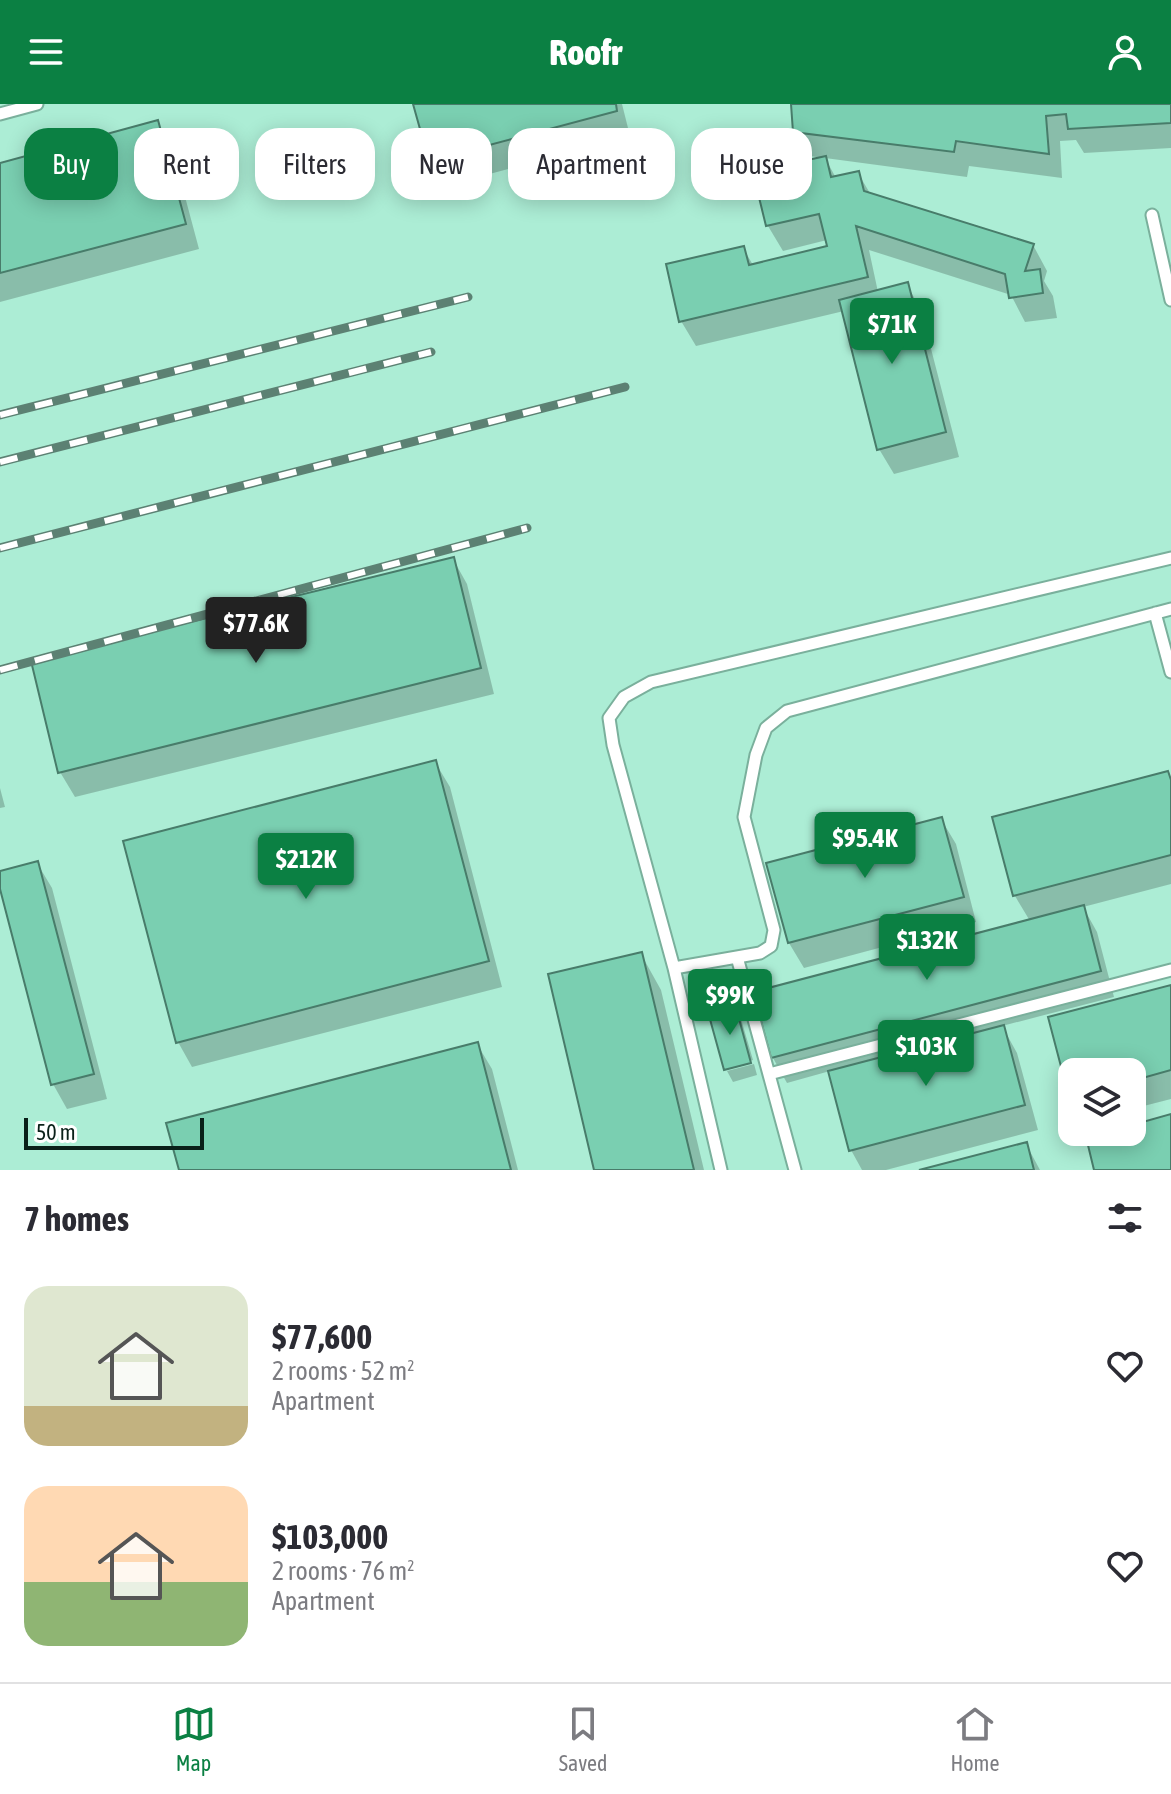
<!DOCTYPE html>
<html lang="en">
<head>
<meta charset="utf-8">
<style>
	body { margin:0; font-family:"Asap Condensed",sans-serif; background:#f7f7f7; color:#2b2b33; height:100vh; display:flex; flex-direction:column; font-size:30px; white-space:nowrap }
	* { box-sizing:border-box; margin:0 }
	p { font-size:26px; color:#7c7c81 }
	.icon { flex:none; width:44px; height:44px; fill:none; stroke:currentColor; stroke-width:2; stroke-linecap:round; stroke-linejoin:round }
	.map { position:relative; height:1066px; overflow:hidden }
	.drawer { display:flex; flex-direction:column; background:#fff; flex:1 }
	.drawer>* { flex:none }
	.hud { position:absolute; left:24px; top:24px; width:1124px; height:72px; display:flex; gap:16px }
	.tools { position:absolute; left:1058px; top:954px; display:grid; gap:16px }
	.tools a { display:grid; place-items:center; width:88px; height:88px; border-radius:16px; background:#fff; box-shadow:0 4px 20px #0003; font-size:40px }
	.scale { position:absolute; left:24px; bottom:20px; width:180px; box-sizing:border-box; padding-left:8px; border:4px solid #0a2019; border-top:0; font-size:22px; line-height:28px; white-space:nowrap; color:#0a2019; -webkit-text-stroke:6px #fff; paint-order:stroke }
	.price { position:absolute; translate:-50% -68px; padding:0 18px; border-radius:8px; background:#0b8043; color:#fff; font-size:26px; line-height:52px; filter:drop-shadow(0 2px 4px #0008) }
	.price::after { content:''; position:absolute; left:50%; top:48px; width:24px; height:18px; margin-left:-12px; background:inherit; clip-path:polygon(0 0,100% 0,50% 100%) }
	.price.active { background:#222; color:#fff }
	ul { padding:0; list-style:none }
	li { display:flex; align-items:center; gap:24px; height:200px; padding:0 24px }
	li span { display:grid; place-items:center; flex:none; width:224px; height:160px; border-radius:24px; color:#555 }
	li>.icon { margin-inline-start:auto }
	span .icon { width:96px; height:96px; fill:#fffc; stroke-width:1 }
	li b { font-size:34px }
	h2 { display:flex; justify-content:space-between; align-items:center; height:96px; padding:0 24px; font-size:34px }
	.chip { padding:0 28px; border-radius:24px; background:#fff; box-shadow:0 4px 20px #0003; font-size:28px; line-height:72px }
	.chip.active { background:#0b8043; color:#fff }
	header { display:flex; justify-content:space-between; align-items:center; height:104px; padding:0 24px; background:#0b8043; color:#fff; font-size:36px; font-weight:800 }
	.tabs { display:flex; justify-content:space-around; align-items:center; height:112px; border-top:2px solid #e1e1e2; background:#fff; font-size:22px; color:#7c7c81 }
	.tabs a { display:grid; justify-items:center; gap:4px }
	.tabs .active { color:#0b8043 }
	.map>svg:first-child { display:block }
	.built { fill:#acedd5; fill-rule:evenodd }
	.shadow { fill:#0003 }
	.building { fill:#7acfb1; stroke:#487c6a; stroke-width:2 }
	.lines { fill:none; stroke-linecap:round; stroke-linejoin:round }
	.lane-casing { stroke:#7ab09c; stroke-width:15 }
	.lane { stroke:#fff; stroke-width:11 }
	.rail-casing { stroke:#5c8173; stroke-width:9 }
	.rail { stroke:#fff; stroke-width:6; stroke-dasharray:18; stroke-linecap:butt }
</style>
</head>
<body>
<header><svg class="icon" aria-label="menu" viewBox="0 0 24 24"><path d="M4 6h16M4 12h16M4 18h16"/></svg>Roofr<svg class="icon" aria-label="person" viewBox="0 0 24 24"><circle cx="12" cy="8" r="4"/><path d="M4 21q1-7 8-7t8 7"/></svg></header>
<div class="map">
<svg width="1171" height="1066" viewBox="0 0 1171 1066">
	<rect width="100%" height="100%" fill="#bff6e1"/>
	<path class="built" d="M0,0H1171V1066H0ZM1072,968H1132V1028H1072Z"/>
	<path class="shadow" d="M415,0H622L630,32L445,82L430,57Z
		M793,0H1171V44L1084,49L1076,36L1060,37L1062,74L969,62L967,73L825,54L836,74L858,69L871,91L1033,141L1047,167L1044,177L1053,192L1057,214L1025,218L1011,191L869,146L878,188L907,181L921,206L959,353L894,370L879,345L844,207L696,242L681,217L743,144L753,161L829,143L827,136L783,147L768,122L758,79L807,67L822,54L810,52L795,27Z
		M157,19L172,44L199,145L0,198V61Z
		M453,455L467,480L494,590L75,693L60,668Z
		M435,658L450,683L502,883L192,963L178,938Z
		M1167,669L1171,675V780L1083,803L1097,828L1114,893L1002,922L1017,949L1038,1026L886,1066H862L851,1046L830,967L787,979L773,954L1030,817L1015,792L995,714Z
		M0,684L5,703L0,704Z
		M941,715L956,740L976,818L804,864L789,839Z
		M37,759L52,784L107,995L67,1005L53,980L0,777V769Z
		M641,850L661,886L704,1066H597Z
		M1171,883V995L1132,1005V968H1072V994L1050,915Z
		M734,903L741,915L753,956L726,966L711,909Z
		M477,940L492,965L518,1066H181Z
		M754,960L757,971L733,978L727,967Z
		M1026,1040L1040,1066H927Z"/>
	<path class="building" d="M413,0H616L617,7L429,57Z
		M791,0H1171V19L1068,25L1066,10L1046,12L1049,50L956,37L954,48L793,28Z
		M158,16L186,120L0,169V59Z
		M826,52L831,73L859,67L864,87L1034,140L1025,167L1040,165L1043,189L1009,194L1005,170L856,122L868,173L679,218L666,160L744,142L749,161L827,142L819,110L766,122L755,77L805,65L803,57Z
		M908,178L946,328L877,346L839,196Z
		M454,453L481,564L58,669L31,557Z
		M436,656L489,857L176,939L123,737Z
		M1168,667L1171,676V751L1013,792L992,713Z
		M942,713L964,793L788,839L766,759Z
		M38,757L94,970L51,981L0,785V767Z
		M1084,801L1101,867L771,954L753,888Z
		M642,848L694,1066H594L548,870Z
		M1171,881V966L1132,977V968H1072V992L1069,993L1048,913Z
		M735,900L751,959L724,966L708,908Z
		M1004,921L1025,1001L849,1047L828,967Z
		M478,938L511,1066H179L166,1019Z
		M1171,1010V1066H1094L1086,1033L1104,1028H1132V1021Z
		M1027,1038L1034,1066H919Z"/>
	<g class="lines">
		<defs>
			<path id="lane" d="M0,10L37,0
				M1152,111L1171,196
				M1155,509L1171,568
				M737,853L795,1066
				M674,864L760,849L771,842L774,826L744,713L756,651L766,624L787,607L1171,505
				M769,970L1171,866
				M721,1066L674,864L613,641L609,614L624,593L651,578L1171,454"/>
		</defs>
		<use href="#lane" class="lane-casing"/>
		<use href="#lane" class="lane"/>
		<defs>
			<path id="rail" d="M0,311L468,193
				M0,358L431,248
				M0,444L625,283
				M0,566L527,424"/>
		</defs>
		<use href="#rail" class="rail-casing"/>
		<use href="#rail" class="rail"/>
	</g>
</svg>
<div class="tools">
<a><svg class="icon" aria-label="layers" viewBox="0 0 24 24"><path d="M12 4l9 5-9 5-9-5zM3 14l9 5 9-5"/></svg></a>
</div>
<div class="scale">50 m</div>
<b class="price" style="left:892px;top:262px">$71K</b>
<b class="price active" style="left:256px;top:561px">$77.6K</b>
<b class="price" style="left:865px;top:776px">$95.4K</b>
<b class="price" style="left:306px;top:797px">$212K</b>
<b class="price" style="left:927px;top:878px">$132K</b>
<b class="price" style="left:730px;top:933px">$99K</b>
<b class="price" style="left:926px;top:984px">$103K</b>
<div class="hud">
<a class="chip active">Buy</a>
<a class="chip">Rent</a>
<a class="chip">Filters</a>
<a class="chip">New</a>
<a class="chip">Apartment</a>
<a class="chip">House</a>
</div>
</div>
<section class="drawer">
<h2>7 homes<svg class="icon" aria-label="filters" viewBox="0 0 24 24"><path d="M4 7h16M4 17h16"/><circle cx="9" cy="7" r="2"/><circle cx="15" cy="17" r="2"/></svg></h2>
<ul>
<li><span style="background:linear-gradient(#dfe7d0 75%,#c2b280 0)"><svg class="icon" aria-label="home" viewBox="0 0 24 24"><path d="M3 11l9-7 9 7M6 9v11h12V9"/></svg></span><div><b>$77,600</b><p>2 rooms · 52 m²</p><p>Apartment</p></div><svg class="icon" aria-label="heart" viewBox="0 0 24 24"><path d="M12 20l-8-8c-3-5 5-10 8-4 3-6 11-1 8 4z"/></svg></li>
<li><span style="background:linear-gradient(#ffd9b3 60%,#8fb573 0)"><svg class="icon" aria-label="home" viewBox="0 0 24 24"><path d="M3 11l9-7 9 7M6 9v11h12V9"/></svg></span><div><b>$103,000</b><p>2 rooms · 76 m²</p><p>Apartment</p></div><svg class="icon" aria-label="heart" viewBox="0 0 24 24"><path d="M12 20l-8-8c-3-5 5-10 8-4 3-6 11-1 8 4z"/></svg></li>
</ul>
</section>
<nav class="tabs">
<a class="active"><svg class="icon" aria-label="map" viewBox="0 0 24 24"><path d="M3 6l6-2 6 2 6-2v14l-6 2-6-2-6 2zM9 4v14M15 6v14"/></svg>Map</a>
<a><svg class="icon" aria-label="saved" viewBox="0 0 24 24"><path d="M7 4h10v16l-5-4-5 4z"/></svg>Saved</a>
<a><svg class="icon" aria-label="home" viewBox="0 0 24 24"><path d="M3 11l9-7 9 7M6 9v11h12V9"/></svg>Home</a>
</nav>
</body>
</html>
